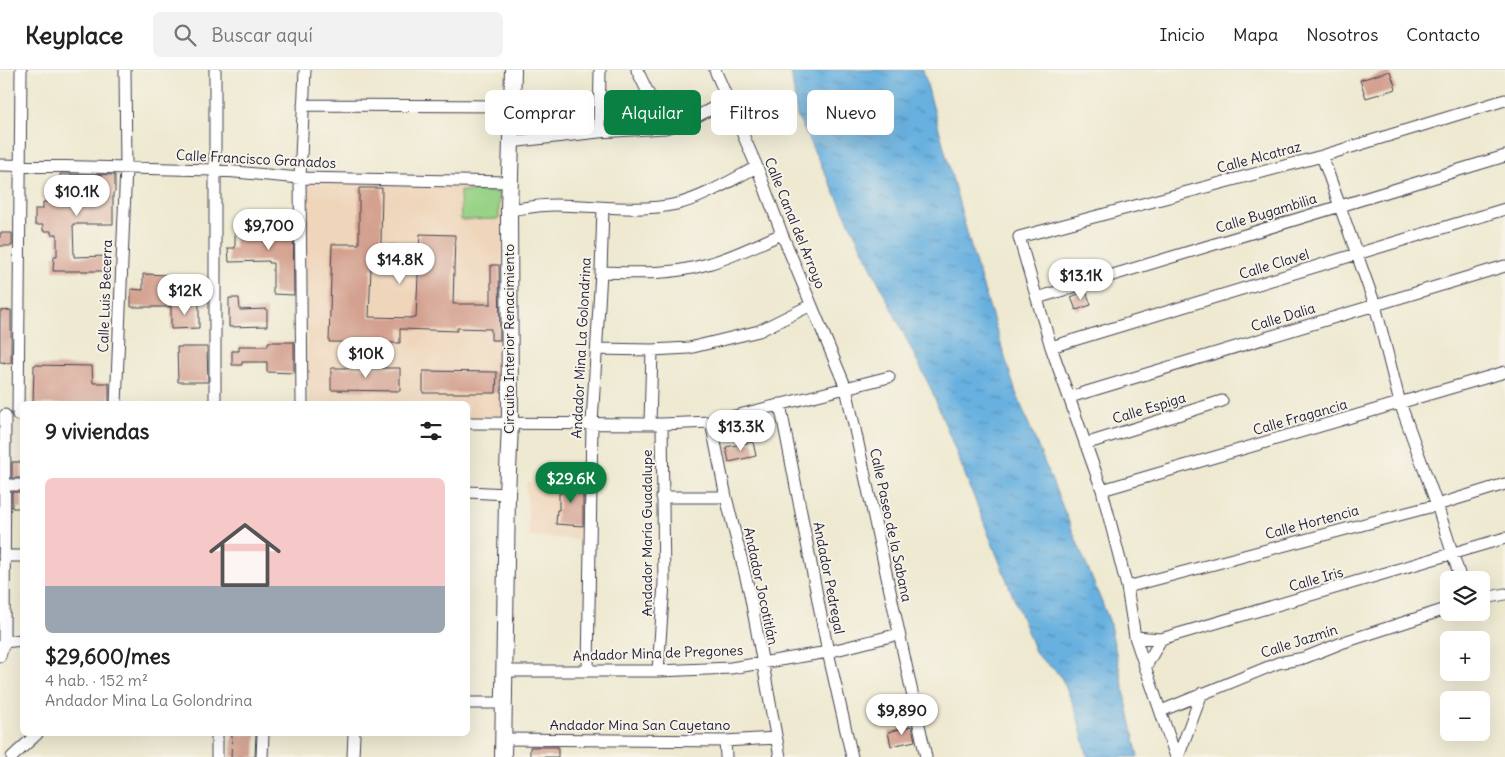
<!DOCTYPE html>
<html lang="es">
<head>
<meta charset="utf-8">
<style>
	body { margin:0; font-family:Delius,sans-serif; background:#f2f2f2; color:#222; height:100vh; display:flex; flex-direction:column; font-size:19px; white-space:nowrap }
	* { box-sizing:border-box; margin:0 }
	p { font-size:16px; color:#767676 }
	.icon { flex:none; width:28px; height:28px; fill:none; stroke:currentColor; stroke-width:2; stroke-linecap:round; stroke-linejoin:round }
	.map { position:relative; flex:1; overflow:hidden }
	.panel { position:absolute; left:20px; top:331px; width:450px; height:335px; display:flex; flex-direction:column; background:#fff; border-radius:8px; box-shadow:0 5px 20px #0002 }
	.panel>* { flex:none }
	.top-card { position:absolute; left:485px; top:20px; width:475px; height:45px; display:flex; gap:10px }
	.fabs { position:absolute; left:1440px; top:501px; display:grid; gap:10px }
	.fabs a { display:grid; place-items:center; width:50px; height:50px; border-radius:8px; background:#fff; box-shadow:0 5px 20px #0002; font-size:25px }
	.price { position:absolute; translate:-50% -42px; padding:0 11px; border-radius:18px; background:#fff; color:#222; font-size:16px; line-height:32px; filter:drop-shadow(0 1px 2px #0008) }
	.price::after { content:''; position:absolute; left:50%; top:30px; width:15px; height:11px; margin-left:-8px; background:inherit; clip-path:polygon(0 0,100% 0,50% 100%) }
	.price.active { background:#0b8043; color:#fff }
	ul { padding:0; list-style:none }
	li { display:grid; align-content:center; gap:10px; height:265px; padding:0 25px }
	li span { display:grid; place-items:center; height:155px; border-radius:8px; color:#555 }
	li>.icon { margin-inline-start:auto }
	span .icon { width:90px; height:90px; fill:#fffc; stroke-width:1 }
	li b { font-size:21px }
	h2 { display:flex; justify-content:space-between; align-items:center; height:60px; padding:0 25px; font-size:21px }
	.chip { padding:0 18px; border-radius:8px; background:#fff; box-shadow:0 5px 20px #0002; font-size:18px; line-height:45px }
	.chip.active { background:#0b8043; color:#fff }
	header { display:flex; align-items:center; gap:30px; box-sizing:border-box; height:70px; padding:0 25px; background:#fff; border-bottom:1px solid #e0e0e0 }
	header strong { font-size:24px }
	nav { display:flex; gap:28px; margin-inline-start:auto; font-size:18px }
	.search { width:350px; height:45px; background:#f2f2f2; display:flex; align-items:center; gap:12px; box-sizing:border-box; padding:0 18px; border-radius:8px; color:#767676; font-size:19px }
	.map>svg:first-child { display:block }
	.built { fill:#efd6bb }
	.pitch { fill:#98d387; stroke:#5d7a61 }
	.water { fill:url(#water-ripples); stroke:#44698d }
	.building { fill:#d4a190 }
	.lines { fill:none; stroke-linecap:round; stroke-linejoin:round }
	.minor-casing { stroke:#414051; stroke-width:13 }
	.secondary-casing { stroke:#414051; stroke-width:18 }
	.minor { stroke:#fff; stroke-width:11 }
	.secondary { stroke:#fff; stroke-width:16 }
	.labels { text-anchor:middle; stroke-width:4; stroke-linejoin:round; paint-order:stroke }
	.street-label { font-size:14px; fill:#22223b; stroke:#f7f3e8 }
</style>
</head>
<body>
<header>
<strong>Keyplace</strong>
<div class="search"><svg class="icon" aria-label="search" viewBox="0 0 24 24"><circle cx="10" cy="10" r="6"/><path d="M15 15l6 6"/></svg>Buscar aquí</div>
<nav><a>Inicio</a><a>Mapa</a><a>Nosotros</a><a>Contacto</a></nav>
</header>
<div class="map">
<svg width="1505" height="687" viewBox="0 0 1505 687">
	<defs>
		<pattern id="water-ripples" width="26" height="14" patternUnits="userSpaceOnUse" patternTransform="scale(1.25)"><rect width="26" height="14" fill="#67b0df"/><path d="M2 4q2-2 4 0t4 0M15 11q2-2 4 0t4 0" fill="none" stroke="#548fb6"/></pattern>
	</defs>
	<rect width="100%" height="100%" fill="#f7f3e8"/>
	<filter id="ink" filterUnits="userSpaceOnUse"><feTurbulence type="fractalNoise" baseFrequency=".02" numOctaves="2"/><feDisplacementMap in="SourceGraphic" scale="10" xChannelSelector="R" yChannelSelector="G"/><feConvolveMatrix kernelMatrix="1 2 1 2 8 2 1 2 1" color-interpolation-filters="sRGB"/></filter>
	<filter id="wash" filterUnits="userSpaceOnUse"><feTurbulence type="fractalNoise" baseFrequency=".0096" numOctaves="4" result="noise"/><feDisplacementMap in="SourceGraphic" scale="20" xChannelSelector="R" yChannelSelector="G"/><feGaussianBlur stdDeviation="1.12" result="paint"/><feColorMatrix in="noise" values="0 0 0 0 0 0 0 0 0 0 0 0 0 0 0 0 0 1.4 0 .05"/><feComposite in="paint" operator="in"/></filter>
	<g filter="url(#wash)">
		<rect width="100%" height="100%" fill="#eee9d0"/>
		<path class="built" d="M304,111L501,114L503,162L504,350L468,349V334H308Z
			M589,406L588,470L529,466L526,412Z"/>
		<path class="pitch" d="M460,121L499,122V149L461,150Z"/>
		<path class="water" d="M791,0H923L972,181L1016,323L1109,550L1138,687H1088L1075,638L1060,605L1036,584L932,321L797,46Z"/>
		<g id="blocks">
			<path class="building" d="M1390,1L1396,19L1366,28L1360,10Z
				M60,104L115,105V122L113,123V154H73L74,187L106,186L107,201H53L54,186H57V164H51V161H43V155H35V139H43V132H48V123H61Z
				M359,118H382L381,175H397L396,198H371L369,247L416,248L420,164L455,165L453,234H491V195H499L500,270H491V259L457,258V261L400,259V273L329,272L332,174H359Z
				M293,146L294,225L273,224V193H269V191L229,192L228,178H235V160L270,159L269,147Z
				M0,163H12V176H0Z
				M143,204L169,205L170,237H131V219L143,220Z
				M1086,221L1091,235L1076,240L1071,227Z
				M229,228H239L240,240L267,239V256L229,257Z
				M171,233L199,234V258L171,259Z
				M11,240V293L0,292V241Z
				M268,272H294V303L267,302V292H242V295H232V281H239V276H268Z
				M177,277H207L208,312H178Z
				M34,295L92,296L93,313H109V334H33Z
				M331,298H400V321L331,320Z
				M423,301L497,302L496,323H423Z
				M753,372L756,386L729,392L726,377Z
				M12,392H22V408H12Z
				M563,410H583V456L556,454L557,440H559V423H563Z
				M12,422H22V438H12Z
				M912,656L915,671L891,676L888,662Z
				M232,664H256L255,687H231Z
				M530,677H558V687H530Z"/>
		</g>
	</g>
	<g filter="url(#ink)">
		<use href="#blocks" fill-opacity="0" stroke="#414051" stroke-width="1"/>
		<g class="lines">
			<defs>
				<path id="minor" d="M215,0V334
					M637,0L665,58
					M715,0L757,97L782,164L846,318L926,687
					M303,35L512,36
					M599,62L600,0
					M510,72L599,62L665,58L686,52L728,30
					M1322,86L1375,235L1400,333L1437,435L1461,510
					M0,95L214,100L300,108L509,112
					M509,140C524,138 539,135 555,135C595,135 637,143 677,134C705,127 731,110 757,97
					M601,202C635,203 670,205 704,195C729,189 758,174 782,164
					M1037,228L1505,86
					M1051,277L1505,139
					M597,279L652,280L689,278L759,261L811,235
					M1070,327L1505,196
					M116,334L126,97L125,0
					M302,334L300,108L305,0
					M780,334L828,582L852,687
					M18,345L21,0
					M711,352L726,427L750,524L780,687
					M468,353L662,354L711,352L889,307
					M650,354L652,280
					M1085,374L1222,331
					M5,415H22
					M1102,420L1505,302
					M468,422L507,424
					M662,427H726
					M4,486H22
					M1127,517L1437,435L1505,414
					M1481,529L1505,524
					M1135,567L1161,569L1505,468
					M4,572L22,570
					M0,586L4,572L5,345
					M1145,598L1161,569
					M588,600L592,353L601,202L603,138
					M504,601H658L731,598L828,582L899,564
					M658,601L664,513L662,354
					M468,633H503
					M1161,641L1278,593L1304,588L1344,572L1449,538
					M503,669L725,671L776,668
					M725,671L726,687
					M12,687L37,664
					M217,687V664
					M262,687L263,664
					M353,687L354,664
					M1176,687L1135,567L1127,517L1102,420L1051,277L1019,167L1322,86L1505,30
					M1178,687L1202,623"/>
				<path id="secondary" d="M503,687L507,424L510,354L509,140L513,0"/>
			</defs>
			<use href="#minor" class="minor-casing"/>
			<use href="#secondary" class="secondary-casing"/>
			<use href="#minor" class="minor"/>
			<use href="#secondary" class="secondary"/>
		</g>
	</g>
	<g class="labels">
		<g class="street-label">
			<text transform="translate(1259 87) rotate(-15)" y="5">Calle Alcatraz</text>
			<text transform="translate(256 89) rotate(3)" y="5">Calle Francisco Granados</text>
			<text transform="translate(1266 143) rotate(-17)" y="5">Calle Bugambilia</text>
			<text transform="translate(795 153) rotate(68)" y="5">Calle Canal del Arroyo</text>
			<text transform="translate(1274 194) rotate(-17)" y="5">Calle Clavel</text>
			<text transform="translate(105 226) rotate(-88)" y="5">Calle Luis Becerra</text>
			<text transform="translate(1283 247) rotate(-17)" y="5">Calle Dalia</text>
			<text transform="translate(509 269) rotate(-90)" y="5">Circuito Interior Renacimiento</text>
			<text transform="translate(581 278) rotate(-87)" y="5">Andador Mina La Golondrina</text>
			<text transform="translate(1149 338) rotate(-17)" y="5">Calle Espiga</text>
			<text transform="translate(1300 347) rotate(-16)" y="5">Calle Fragancia</text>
			<text transform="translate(1312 452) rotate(-15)" y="5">Calle Hortencia</text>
			<text transform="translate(891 455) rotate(78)" y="5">Calle Paseo de la Sabana</text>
			<text transform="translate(647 463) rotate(-90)" y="5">Andador María Guadalupe</text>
			<text transform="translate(829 508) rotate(79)" y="5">Andador Pedregal</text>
			<text transform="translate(1316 509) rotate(-16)" y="5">Calle Iris</text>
			<text transform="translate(761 516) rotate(78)" y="5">Andador Jocotitlán</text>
			<text transform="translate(1299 571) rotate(-18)" y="5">Calle Jazmín</text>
			<text transform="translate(658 583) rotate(-2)" y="5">Andador Mina de Pregones</text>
			<text x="640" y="660">Andador Mina San Cayetano</text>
		</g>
	</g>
</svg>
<div class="fabs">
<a><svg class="icon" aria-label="layers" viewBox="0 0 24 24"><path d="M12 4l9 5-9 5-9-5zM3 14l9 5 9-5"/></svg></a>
<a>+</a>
<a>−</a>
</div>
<b class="price" style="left:77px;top:147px">$10.1K</b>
<b class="price" style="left:269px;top:181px">$9,700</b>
<b class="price" style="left:400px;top:215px">$14.8K</b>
<b class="price" style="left:1081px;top:231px">$13.1K</b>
<b class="price" style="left:185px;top:246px">$12K</b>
<b class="price" style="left:366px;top:309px">$10K</b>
<b class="price" style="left:741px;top:382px">$13.3K</b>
<b class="price active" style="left:571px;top:434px">$29.6K</b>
<b class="price" style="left:902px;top:666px">$9,890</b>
<div class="top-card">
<a class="chip">Comprar</a>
<a class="chip active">Alquilar</a>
<a class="chip">Filtros</a>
<a class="chip">Nuevo</a>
</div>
<section class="panel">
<h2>9 viviendas<svg class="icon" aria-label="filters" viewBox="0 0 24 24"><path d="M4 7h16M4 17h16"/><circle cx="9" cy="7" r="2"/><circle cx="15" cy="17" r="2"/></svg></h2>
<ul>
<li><span style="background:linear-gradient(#f6c9c9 70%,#9aa5b1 0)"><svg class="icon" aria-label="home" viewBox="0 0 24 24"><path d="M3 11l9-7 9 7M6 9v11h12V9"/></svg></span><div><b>$29,600/mes</b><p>4 hab. · 152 m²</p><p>Andador Mina La Golondrina</p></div></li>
</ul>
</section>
</div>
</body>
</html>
